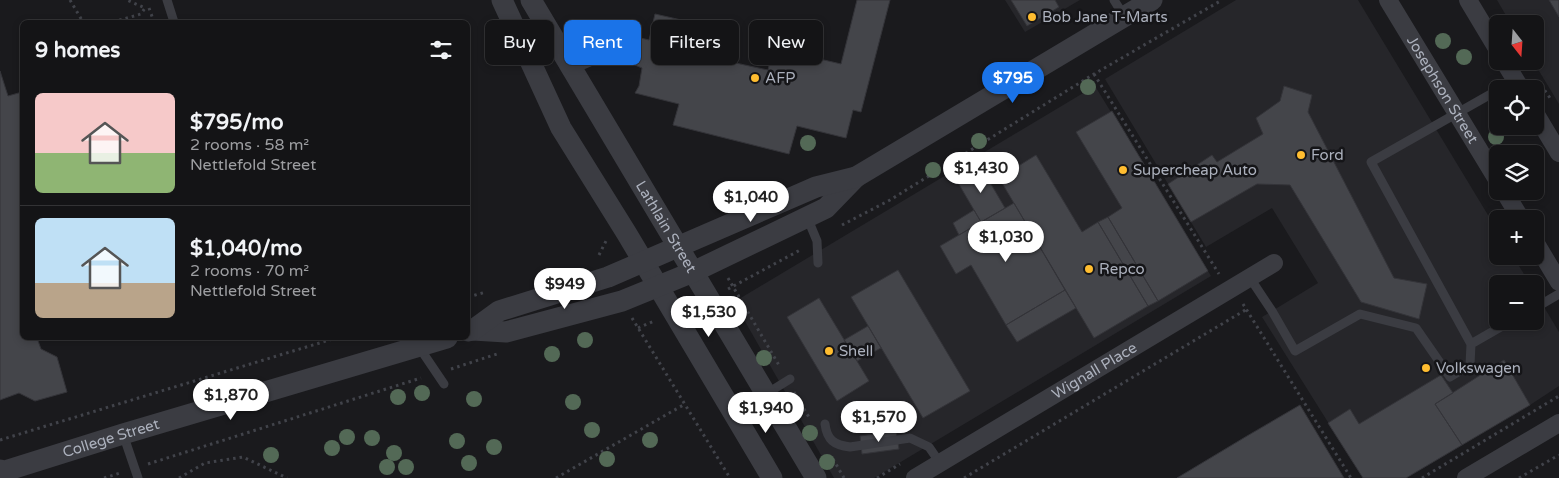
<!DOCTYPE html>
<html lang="en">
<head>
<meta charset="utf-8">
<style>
	body { margin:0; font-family:"Varela Round",sans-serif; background:#1d1d1f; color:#f1f3f6; height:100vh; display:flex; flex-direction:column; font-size:19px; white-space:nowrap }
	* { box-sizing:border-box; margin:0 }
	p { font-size:16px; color:#9d9ea1 }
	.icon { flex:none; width:28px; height:28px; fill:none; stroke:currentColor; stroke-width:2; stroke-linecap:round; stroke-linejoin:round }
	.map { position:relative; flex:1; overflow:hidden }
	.side { position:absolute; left:20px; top:20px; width:450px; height:320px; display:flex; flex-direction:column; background:#141416; border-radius:8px; box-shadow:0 2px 8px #0003,0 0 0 1px #333335 }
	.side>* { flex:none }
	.guide { position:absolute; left:485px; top:20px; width:475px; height:45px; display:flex; gap:10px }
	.needle { width:32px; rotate:163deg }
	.controls { position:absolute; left:1489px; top:15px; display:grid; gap:10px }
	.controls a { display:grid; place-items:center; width:55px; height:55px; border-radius:8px; background:#141416; box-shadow:0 2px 8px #0003,0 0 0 1px #333335; font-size:25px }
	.price { position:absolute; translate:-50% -42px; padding:0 11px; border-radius:18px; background:#fff; color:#222; font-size:16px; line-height:32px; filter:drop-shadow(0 1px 2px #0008) }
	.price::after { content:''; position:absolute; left:50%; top:30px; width:15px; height:11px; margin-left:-8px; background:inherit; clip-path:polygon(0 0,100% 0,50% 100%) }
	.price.current { background:#1a73e8; color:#fff }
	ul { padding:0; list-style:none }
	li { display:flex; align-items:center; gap:15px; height:125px; padding:0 15px }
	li+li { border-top:1px solid #333335 }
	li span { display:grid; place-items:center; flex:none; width:140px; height:100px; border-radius:8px; color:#555 }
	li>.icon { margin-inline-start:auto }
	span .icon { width:60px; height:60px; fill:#fffc; stroke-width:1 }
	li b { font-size:21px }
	h2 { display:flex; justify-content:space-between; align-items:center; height:60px; padding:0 15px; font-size:21px }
	.chip { padding:0 18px; border-radius:8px; background:#141416; box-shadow:0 2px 8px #0003,0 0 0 1px #333335; font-size:18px; line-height:45px }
	.chip.current { background:#1a73e8; color:#fff }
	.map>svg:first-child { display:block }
	.built { fill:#26262a }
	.building { fill:#44454a; stroke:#343439 }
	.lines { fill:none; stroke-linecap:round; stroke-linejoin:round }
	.path { stroke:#41434a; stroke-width:3; stroke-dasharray:2.5 4; stroke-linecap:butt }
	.service { stroke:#3b3c42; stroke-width:9 }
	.minor { stroke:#3b3c42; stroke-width:18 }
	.tertiary { stroke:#3b3c42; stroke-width:21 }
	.tree { fill:#536956 }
	.poi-dot { fill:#ffbd30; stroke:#151518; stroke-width:2 }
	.labels { text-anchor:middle; stroke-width:5; stroke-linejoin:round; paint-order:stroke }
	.poi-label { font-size:15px; fill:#acb1bd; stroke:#151518; text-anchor:start }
	.street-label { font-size:15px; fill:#acb1bd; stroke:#151518 }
</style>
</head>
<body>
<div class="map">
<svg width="1559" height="478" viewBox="0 0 1559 478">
	<rect width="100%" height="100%" fill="#1a1a1d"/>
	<path class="built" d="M1005,0H1080L1025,32Z
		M1236,0H1358L1497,230L1498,256H1513L1530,284H1498V321H1535V292L1559,332V386L1530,405L1406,478H1363L1262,317L1318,283L1272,208L1206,247L1105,79Z
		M1497,0H1559V104L1533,61H1535V24H1511Z
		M1095,86L1211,276L874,478H834L734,302Z"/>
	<path class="building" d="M857,0H890L861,112L853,110L846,138L797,126L789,154L673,125L679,104L635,93L639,86L642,68L623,60L632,36L649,40L655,14L738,33L731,62L768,70L773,48L841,64Z
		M1011,0H1055L1059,7L1027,26Z
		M1549,0H1559V17Z
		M0,71L8,96L22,92V338H37L41,349L57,357L67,392L35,401L19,393L0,400Z
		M1284,86L1312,95L1308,112L1394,278L1427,284L1419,319L1361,302L1290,185L1257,184L1191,222L1168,184L1212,155L1217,162L1263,134L1256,118L1280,101Z
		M1112,111L1208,271L1158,301L1108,217L1122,208L1076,132Z
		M1036,155L1082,232L1098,222L1148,306L1094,338L999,178Z
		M981,167L1005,208L981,222L957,181Z
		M1014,203L1065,290L1006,325L971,265L956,274L940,246Z
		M974,210L981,222L959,235L953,223Z
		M1108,217L1158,301L1148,306L1098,222Z
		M898,270L970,391L923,418L851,297Z
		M1065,290L1076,308L1017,342L1006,325Z
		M819,298L869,381L837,401L787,317Z
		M868,326L881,348L857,361L844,340Z
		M1504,360L1530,405L1462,445L1435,404Z
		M1441,375L1453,393L1435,404L1462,445L1406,478H1363L1328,423L1350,409L1359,424Z
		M1300,405L1344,478H1177L1247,436Z
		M896,431L899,449L862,454L860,436Z"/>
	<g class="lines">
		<path class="path" d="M70,0L83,22
			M149,8L154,22
			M113,22L141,14L145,8L127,0
			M1094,74L1219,274
			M1541,85L1550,98
			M1524,154L1532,144
			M842,225L890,200L1094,74L1222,0
			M599,255L606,241
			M728,278L780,367
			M728,289L802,249
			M468,297L486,292
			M1243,304L1351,478
			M632,318L730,478
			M638,328L654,321
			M451,369L497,354
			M794,392L810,419
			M0,440L336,338
			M833,459L844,478
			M148,464L421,378
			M104,478L120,473
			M179,478L205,463L243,457L287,478
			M556,478L685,404
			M877,478L900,464
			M964,478L1247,309
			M1422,478L1559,396
			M1519,478L1559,455"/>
		<path class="service" d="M167,0L174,22
			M1114,0L1124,16
			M573,69L611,53
			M807,217L817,241L818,263
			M1250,278L1272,311L1295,351L1360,314L1416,328L1450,377L1470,365L1471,344L1371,162L1498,90
			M1535,308L1559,294
			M1471,344L1511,321
			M419,347L444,384
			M766,394L790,379
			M825,424C827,440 834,445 850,447L910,438L929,447L940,463
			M123,434L138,478"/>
		<g class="minor">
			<path id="s1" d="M1388,0L1498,181"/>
			<path d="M1468,0L1498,50"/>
			<path d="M1504,61L1521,89"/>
			<path d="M1535,113L1559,153"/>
			<path d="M1504,191L1521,219"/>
			<path d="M1535,242L1559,282"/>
			<path id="s2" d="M915,478L1274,263"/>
			<path d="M1466,478L1559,423"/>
		</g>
		<g class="tertiary">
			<path d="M502,0L561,128L627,234L772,478"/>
			<path id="s3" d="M531,0L816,478"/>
			<path d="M473,330L506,332L622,301L693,272L826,208L856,177"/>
			<path d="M468,331L473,330L499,311L608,277L816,187L856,177L1152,0"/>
			<path id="s4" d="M0,470L5,471L123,434L447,338"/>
		</g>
	</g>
	<g class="tree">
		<circle cx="1443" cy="41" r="8"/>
		<circle cx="1464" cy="57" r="8"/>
		<circle cx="1088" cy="87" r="8"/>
		<circle cx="1496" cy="137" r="8"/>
		<circle cx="979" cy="141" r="8"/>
		<circle cx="808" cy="143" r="8"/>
		<circle cx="933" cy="170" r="8"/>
		<circle cx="585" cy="340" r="8"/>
		<circle cx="552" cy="354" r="8"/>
		<circle cx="764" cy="358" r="8"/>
		<circle cx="422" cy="393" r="8"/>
		<circle cx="398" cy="397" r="8"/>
		<circle cx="474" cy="399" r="8"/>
		<circle cx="573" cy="402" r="8"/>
		<circle cx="592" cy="430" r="8"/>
		<circle cx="810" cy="433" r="8"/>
		<circle cx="347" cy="437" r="8"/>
		<circle cx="372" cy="438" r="8"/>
		<circle cx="650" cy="440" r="8"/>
		<circle cx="457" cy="441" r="8"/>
		<circle cx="494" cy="447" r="8"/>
		<circle cx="332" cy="448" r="8"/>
		<circle cx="394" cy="453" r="8"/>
		<circle cx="271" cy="455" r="8"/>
		<circle cx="607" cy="459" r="8"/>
		<circle cx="827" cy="462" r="8"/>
		<circle cx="469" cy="463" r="8"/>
		<circle cx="387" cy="467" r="8"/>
		<circle cx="406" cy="467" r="8"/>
	</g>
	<g class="poi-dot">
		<circle cx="1032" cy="17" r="5"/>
		<circle cx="755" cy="78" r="5"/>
		<circle cx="1301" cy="155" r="5"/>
		<circle cx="1123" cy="170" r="5"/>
		<circle cx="1089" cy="269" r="5"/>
		<circle cx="829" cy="351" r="5"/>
		<circle cx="1426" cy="368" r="5"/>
	</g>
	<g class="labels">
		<g class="poi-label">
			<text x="1042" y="22">Bob Jane T-Marts</text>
			<text x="765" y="83">AFP</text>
			<text x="1311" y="160">Ford</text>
			<text x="1133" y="175">Supercheap Auto</text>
			<text x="1099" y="274">Repco</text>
			<text x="839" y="356">Shell</text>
			<text x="1436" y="373">Volkswagen</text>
		</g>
		<g class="street-label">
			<text dy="5" stroke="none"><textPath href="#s1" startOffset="105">Josephson Street</textPath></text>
			<text dy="5" stroke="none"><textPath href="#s3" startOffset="264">Lathlain Street</textPath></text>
			<text dy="5" stroke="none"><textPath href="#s2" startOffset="209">Wignall Place</textPath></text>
			<text dy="5" stroke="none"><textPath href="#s4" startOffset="116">College Street</textPath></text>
		</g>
	</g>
</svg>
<div class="controls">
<a><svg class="needle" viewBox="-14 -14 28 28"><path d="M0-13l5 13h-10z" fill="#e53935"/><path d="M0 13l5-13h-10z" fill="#9d9ea1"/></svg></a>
<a><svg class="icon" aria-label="locate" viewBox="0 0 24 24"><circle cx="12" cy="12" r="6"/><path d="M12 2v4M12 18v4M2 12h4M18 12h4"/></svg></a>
<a><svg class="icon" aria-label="layers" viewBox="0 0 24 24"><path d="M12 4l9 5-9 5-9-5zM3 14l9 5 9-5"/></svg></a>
<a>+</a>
<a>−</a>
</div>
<b class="price current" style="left:1013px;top:104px">$795</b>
<b class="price" style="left:981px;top:194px">$1,430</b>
<b class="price" style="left:751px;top:223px">$1,040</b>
<b class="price" style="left:1006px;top:263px">$1,030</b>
<b class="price" style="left:565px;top:310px">$949</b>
<b class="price" style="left:709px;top:338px">$1,530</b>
<b class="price" style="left:231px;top:421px">$1,870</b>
<b class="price" style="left:766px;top:434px">$1,940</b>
<b class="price" style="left:879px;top:443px">$1,570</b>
<div class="guide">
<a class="chip">Buy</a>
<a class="chip current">Rent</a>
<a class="chip">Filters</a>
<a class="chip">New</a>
</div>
<section class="side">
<h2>9 homes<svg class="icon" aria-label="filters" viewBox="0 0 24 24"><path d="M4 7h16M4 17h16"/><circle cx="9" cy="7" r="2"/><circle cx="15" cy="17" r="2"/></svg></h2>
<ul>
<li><span style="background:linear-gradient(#f6c9c9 60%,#8fb573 0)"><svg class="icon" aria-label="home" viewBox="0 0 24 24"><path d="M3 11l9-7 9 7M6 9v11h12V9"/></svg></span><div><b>$795/mo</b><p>2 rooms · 58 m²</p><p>Nettlefold Street</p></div></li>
<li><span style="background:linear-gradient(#bfe0f5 65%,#b9a48a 0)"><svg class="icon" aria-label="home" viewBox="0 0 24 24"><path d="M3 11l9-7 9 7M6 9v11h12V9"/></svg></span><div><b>$1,040/mo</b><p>2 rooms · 70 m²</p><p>Nettlefold Street</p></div></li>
</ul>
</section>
</div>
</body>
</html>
